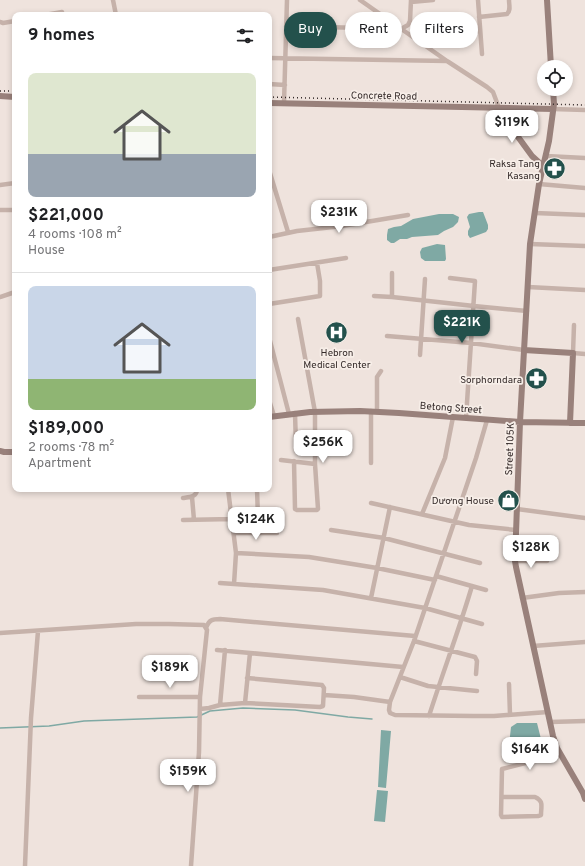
<!DOCTYPE html>
<html lang="en">
<head>
<meta charset="utf-8">
<style>
	body { margin:0; font-family:Overpass,sans-serif; background:#f2f2f2; color:#202124; height:100vh; display:flex; flex-direction:column; font-size:15px; white-space:nowrap }
	* { box-sizing:border-box; margin:0 }
	p { font-size:13px; color:#757577 }
	.icon { flex:none; width:22px; height:22px; fill:none; stroke:currentColor; stroke-width:2; stroke-linecap:round; stroke-linejoin:round }
	.map { position:relative; flex:1; overflow:hidden }
	.sheet { position:absolute; left:12px; top:12px; width:260px; height:480px; display:flex; flex-direction:column; background:#fff; border-radius:8px; box-shadow:0 2px 6px #0003 }
	.sheet>* { flex:none }
	.hud { position:absolute; left:284px; top:12px; width:241px; height:36px; display:flex; gap:8px }
	.controls { position:absolute; left:537px; top:60px; display:grid; gap:8px }
	.controls a { display:grid; place-items:center; width:36px; height:36px; border-radius:50%; background:#fff; box-shadow:0 2px 6px #0003; font-size:20px }
	.price { position:absolute; translate:-50% -34px; padding:0 9px; border-radius:8px; background:#fff; color:#222; font-size:13px; line-height:26px; filter:drop-shadow(0 1px 2px #0008) }
	.price::after { content:''; position:absolute; left:50%; top:24px; width:12px; height:9px; margin-left:-6px; background:inherit; clip-path:polygon(0 0,100% 0,50% 100%) }
	.price.active { background:#23514c; color:#fff }
	ul { padding:0; list-style:none }
	li { display:grid; align-content:center; gap:8px; height:212px; padding:0 16px }
	li+li { border-top:1px solid #e0e0e0 }
	li span { display:grid; place-items:center; height:124px; border-radius:8px; color:#555 }
	li>.icon { margin-inline-start:auto }
	span .icon { width:72px; height:72px; fill:#fffc; stroke-width:1 }
	li b { font-size:17px }
	h2 { display:flex; justify-content:space-between; align-items:center; height:48px; padding:0 16px; font-size:17px }
	.chip { padding:0 14px; border-radius:18px; background:#fff; box-shadow:0 2px 6px #0003; font-size:14px; line-height:36px }
	.chip.active { background:#23514c; color:#fff }
	.map>svg:first-child { display:block }
	.water { fill:#7fa9a4 }
	.lines { fill:none; stroke-linecap:round; stroke-linejoin:round }
	.stream { stroke:#7fa9a4; stroke-width:1.5 }
	.street { stroke:#c6b2aa; stroke-width:4.5 }
	.secondary { stroke:#99817b; stroke-width:6 }
	.rail { stroke:#342a29; stroke-width:1.5; stroke-dasharray:1 3; stroke-linecap:butt }
	.labels { text-anchor:middle; stroke-width:3.5; stroke-linejoin:round; paint-order:stroke }
	.street-label { font-size:10px; fill:#342a29; stroke:#f7eee8 }
	.poi-label { font-size:10px; fill:#342a29; stroke:#f7eee8; text-anchor:end }
</style>
</head>
<body>
<div class="map">
<svg width="585" height="866" viewBox="0 0 585 866">
	<rect width="100%" height="100%" fill="#efe3dd"/>
	<path class="water" d="M479,212H483L488,225V229L486,232L470,238L468,235V231L470,227L467,217L469,214Z
		M439,214H453L459,217L458,222L453,227L444,231L438,235L412,237L407,239H400L394,243H391L387,240V235L388,229L394,227L401,226L413,219Z
		M437,244L445,245L446,259L445,261H425L421,258L420,252L422,248Z
		M517,723H537L542,743L520,751H513L509,745L511,727Z
		M381,730L391,731L386,788L378,787Z
		M377,790L388,791L385,822L374,821Z"/>
	<g class="lines">
		<path class="stream" d="M0,728L49,726L84,721L197,717L210,711L243,708L295,710L348,717L372,719"/>
		<path class="street" d="M113,0L116,15
			M360,0L447,61L487,87L493,92L499,108
			M478,0L482,54
			M411,2L433,0
			M45,15L62,12
			M479,17L507,14C511,11 509,5 509,0
			M0,22L3,23L15,21
			M286,26L401,29L408,25L410,21L411,0
			M414,37L480,31
			M269,58L447,61
			M269,84L285,85
			M284,103L287,0
			M553,109L585,110
			M546,156L585,158
			M269,170L288,232
			M539,184L585,188
			M0,185L15,183
			M0,210H15
			M535,213L585,215
			M269,237L297,231L342,226L408,215
			M530,244L585,246
			M269,270L346,258
			M392,273V297
			M450,278L475,281L466,418
			M528,287L585,290
			M374,296L392,297L474,306L527,311
			M0,297L15,292
			M269,304L320,296V281L317,263
			M574,325L573,353L585,354
			M387,336L471,343L524,350
			M269,337L289,414
			M420,355L425,279
			M269,400L274,416
			M377,412V377L381,371
			M295,413L296,447
			M487,420L476,458L436,576L414,641L390,702L389,710L390,713L395,715L473,716H494L548,712
			M281,460L315,464
			M294,461L295,509L297,510H317L318,509L315,464V412L298,319
			M371,463V411
			M228,489L236,553L234,584
			M257,489L258,518
			M192,497L194,520
			M183,498C190,497 197,497 197,489
			M371,503L469,525L516,530
			M517,509L585,518
			M422,514L445,458L453,417
			M183,520L232,519
			M331,530L384,538L480,563
			M234,533H277
			M236,553L309,557L377,568L435,580
			M515,561H547
			M436,576L486,590
			M220,583L234,584L323,590L425,608L482,624
			M371,598L390,507
			M522,598L559,593L585,592
			M206,628C209,620 212,619 220,619L415,636
			M0,633L136,624H169L204,625L207,630L200,697L199,752L191,866
			M414,641L475,657L477,661L476,674
			M533,646L585,642
			M217,650L403,667
			M400,677L428,686L477,691
			M509,684L510,715
			M324,695L354,697L390,702
			M139,697H200
			M245,703L250,653
			M220,705L225,650
			M200,709L209,708L220,705L245,703L320,707L323,706L324,688L322,685L247,678
			M429,716C443,672 459,630 472,586
			M550,722L585,721
			M502,797H535C544,801 541,806 541,815L538,816L502,817L501,815L502,769L553,756L560,753
			M25,866L31,718L38,631"/>
		<path class="secondary" d="M547,0L551,67
			M553,89L554,104L549,141L539,184L530,244L520,422L515,561L516,567L553,736L557,748L583,793L585,799
			M0,96L15,97
			M269,103L553,109
			M499,108L502,115L532,156L544,167
			M524,350L573,353L570,423
			M269,417L310,412L360,411L399,413L520,422L585,423
			M0,451L4,452H15"/>
		<path class="rail" d="M0,91H15
			M269,97L585,105"/>
	</g>
	<defs>
		<symbol id="pharmacy-disc" viewBox="-11 -11 22 22"><circle r="9.5" fill="#23514c" stroke="#f7eee8"/><path d="M-2-6h4v4h4v4h-4v4h-4v-4h-4v-4h4Z" fill="#fff"/></symbol>
		<symbol id="hospital-disc" viewBox="-11 -11 22 22"><circle r="9.5" fill="#23514c" stroke="#f7eee8"/><path d="M-5-5h3v3.5h4V-5h3V5h-3V1.5h-4V5h-3Z" fill="#fff"/></symbol>
		<symbol id="shop-disc" viewBox="-11 -11 22 22"><circle r="9.5" fill="#23514c" stroke="#f7eee8"/><path d="M-5-2.5h2.3a2.7 3.5 0 0 1 5.4 0H5L5.5 6h-11ZM-1.5-2.5h3a1.5 2.3 0 0 0-3 0Z" fill="#fff"/></symbol>
	</defs>
	<g fill-rule="evenodd">
		<use href="#pharmacy-disc" x="542" y="156" width="25" height="25"/>
		<use href="#hospital-disc" x="324" y="320" width="25" height="25"/>
		<use href="#pharmacy-disc" x="524" y="366" width="25" height="25"/>
		<use href="#shop-disc" x="496" y="488" width="25" height="25"/>
	</g>
	<g class="labels">
		<g class="street-label">
			<text transform="translate(384 95) rotate(1)" y="4">Concrete Road</text>
			<text transform="translate(451 407) rotate(4)" y="4">Betong Street</text>
			<text transform="translate(509 449) rotate(-88)" y="4">Street 105K</text>
		</g>
		<g class="poi-label">
			<text x="540" y="167">Raksa Tang<tspan x="540" dy="12">Kasang</tspan></text>
			<text x="337" y="356" text-anchor="middle">Hebron<tspan x="337" dy="12">Medical Center</tspan></text>
			<text x="522" y="383">Sorphorndara</text>
			<text x="494" y="504">Dương House</text>
		</g>
	</g>
</svg>
<div class="controls">
<a><svg class="icon" aria-label="locate" viewBox="0 0 24 24"><circle cx="12" cy="12" r="6"/><path d="M12 2v4M12 18v4M2 12h4M18 12h4"/></svg></a>
</div>
<b class="price" style="left:512px;top:144px">$119K</b>
<b class="price" style="left:339px;top:234px">$231K</b>
<b class="price active" style="left:462px;top:344px">$221K</b>
<b class="price" style="left:323px;top:464px">$256K</b>
<b class="price" style="left:256px;top:541px">$124K</b>
<b class="price" style="left:531px;top:569px">$128K</b>
<b class="price" style="left:170px;top:689px">$189K</b>
<b class="price" style="left:530px;top:771px">$164K</b>
<b class="price" style="left:188px;top:793px">$159K</b>
<div class="hud">
<a class="chip active">Buy</a>
<a class="chip">Rent</a>
<a class="chip">Filters</a>
</div>
<section class="sheet">
<h2>9 homes<svg class="icon" aria-label="filters" viewBox="0 0 24 24"><path d="M4 7h16M4 17h16"/><circle cx="9" cy="7" r="2"/><circle cx="15" cy="17" r="2"/></svg></h2>
<ul>
<li><span style="background:linear-gradient(#dfe7d0 65%,#9aa5b1 0)"><svg class="icon" aria-label="home" viewBox="0 0 24 24"><path d="M3 11l9-7 9 7M6 9v11h12V9"/></svg></span><div><b>$221,000</b><p>4 rooms · 108 m²</p><p>House</p></div></li>
<li><span style="background:linear-gradient(#c9d6e8 75%,#8fb573 0)"><svg class="icon" aria-label="home" viewBox="0 0 24 24"><path d="M3 11l9-7 9 7M6 9v11h12V9"/></svg></span><div><b>$189,000</b><p>2 rooms · 78 m²</p><p>Apartment</p></div></li>
</ul>
</section>
</div>
</body>
</html>
